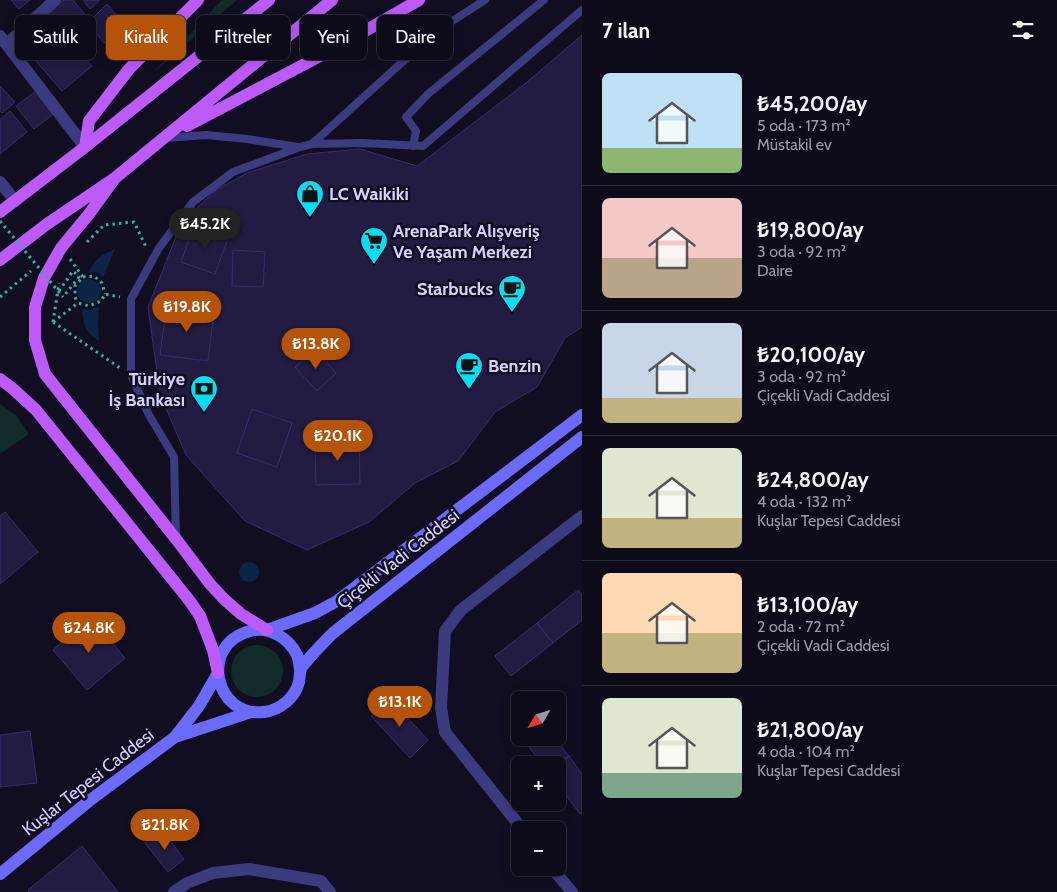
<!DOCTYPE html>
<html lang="tr">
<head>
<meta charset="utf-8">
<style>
	body { margin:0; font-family:Cabin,sans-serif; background:#1b1826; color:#f1f3f6; height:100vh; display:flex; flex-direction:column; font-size:19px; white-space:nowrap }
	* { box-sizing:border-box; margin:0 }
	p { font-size:16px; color:#9a9aa2 }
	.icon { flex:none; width:28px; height:28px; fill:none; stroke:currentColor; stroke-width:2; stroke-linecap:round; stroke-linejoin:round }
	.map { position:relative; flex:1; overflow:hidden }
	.side { display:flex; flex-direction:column; background:#0d0a19; width:475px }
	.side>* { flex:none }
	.guide { position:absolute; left:15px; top:15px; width:475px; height:45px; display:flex; gap:10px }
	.needle { width:32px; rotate:232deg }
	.controls { position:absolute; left:511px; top:691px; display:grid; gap:10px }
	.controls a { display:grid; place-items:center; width:55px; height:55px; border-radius:8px; background:#0d0a19; box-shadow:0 2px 12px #0003,0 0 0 1px #2d2b38; font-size:25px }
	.price { position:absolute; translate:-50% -42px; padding:0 11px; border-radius:18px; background:#b45309; color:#fff; font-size:16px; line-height:32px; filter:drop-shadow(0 1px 2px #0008) }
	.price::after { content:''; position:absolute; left:50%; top:30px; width:15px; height:11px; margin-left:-8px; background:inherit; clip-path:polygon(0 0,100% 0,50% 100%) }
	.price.current { background:#222; color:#fff }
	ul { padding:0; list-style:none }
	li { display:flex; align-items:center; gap:15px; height:125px; padding:0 20px }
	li+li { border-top:1px solid #2d2b38 }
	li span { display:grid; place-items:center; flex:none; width:140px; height:100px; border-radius:8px; color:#555 }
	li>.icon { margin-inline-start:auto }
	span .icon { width:60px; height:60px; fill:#fffc; stroke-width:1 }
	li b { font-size:21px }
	h2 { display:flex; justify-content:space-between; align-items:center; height:60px; padding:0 20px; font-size:21px }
	.pill { padding:0 18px; border-radius:8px; background:#0d0a19; box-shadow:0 2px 12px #0003,0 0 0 1px #2d2b38; font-size:18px; line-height:45px }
	.pill.current { background:#b45309; color:#fff }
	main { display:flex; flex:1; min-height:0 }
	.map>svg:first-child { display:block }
	.green { fill:#112b2a }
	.water { fill:#0e2446 }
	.building { fill:#221b42; stroke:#392e6d }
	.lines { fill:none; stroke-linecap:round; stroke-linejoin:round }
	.path { stroke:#32afa6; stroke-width:3; stroke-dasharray:2.5 4; stroke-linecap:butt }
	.lane { stroke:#3c3b7f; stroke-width:8 }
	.street { stroke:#3c3b7f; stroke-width:12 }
	.secondary { stroke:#6c6afa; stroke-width:12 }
	.primary { stroke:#bc5bfa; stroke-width:12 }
	.path-bridge { stroke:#32afa6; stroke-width:3; stroke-dasharray:2.5 4; stroke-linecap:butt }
	.labels { text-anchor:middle; stroke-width:5; stroke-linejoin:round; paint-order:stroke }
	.poi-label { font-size:18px; font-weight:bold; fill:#d5d0fd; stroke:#110e21; text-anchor:start }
	.street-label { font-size:18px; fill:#d5d0fd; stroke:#110e21 }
</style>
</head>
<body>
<main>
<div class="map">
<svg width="582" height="892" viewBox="0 0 582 892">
	<rect width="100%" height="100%" fill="#110e21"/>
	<path class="green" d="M222,0H237L154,72L216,6Z
		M0,404L17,416L29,434L0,454Z
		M231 671a26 26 0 1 1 52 0a26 26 0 1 1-52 0Z"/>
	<path class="water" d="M115,249L103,277L96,272L88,273C95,259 101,255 115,249Z
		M77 291a12 12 0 1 1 24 0a12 12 0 1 1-24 0Z
		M99,307L98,324L99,341C85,332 83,324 82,308L88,310Z
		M239 572a10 10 0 1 1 20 0a10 10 0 1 1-20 0Z"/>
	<path class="building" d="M11,0H30L19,9Z
		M63,0H73L86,16L61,36L44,16Z
		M83,0H100L90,9Z
		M107,4L124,24L104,43L88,23Z
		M37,25L50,42L27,61L13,44Z
		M582,35V327L565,338L537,387L495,412L458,461L415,483L369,522L307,550L245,521L186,455L160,394L148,307L182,222L216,190L247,173L307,154L360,149L417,166L526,83Z
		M66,36L92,66L62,91L36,61Z
		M0,86L15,102L2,113L0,111Z
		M36,91L53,114L34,129L16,106Z
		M10,111L27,132L0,154V119Z
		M194,226L228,238L215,274L181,262Z
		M233,250L265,252L263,287L232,286Z
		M167,304L214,311L208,361L160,355Z
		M315,350L336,373L317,391L295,367Z
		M252,409L292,423L277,467L237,453Z
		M359,438L360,484L316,485L315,439Z
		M5,512L38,552L0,584V516Z
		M578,590L582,595V620L553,643L537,623Z
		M91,618L125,658L87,690L53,650Z
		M537,623L553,643L511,676L495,656Z
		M390,699L428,740L410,758L371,716Z
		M30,731L37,783L0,787V735Z
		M522,738H554L569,756L557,765H543Z
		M569,756L582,774V813L580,814L558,784L557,765Z
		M162,830L184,859L168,872L145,843Z
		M82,846L118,892H29L28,890Z"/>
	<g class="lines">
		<path class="path" d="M87,242L104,225L134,222L146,247
			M70,259L83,277L75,286V297L78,303
			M83,277L94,276L102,283L105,294
			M59,291L73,271L79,277L63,297
			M0,297L31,271
			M53,322L59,283
			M53,322L120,368
			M53,322L78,303L89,306L101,301L105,294L120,297"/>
		<path class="lane" d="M165,138L206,135L247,139L298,147
			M312,144L399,65L451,22L485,0
			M413,146L416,131L406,117L429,93L544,0
			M176,539L174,457L149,415L131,375V299L159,248L193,202L233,172L300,147L312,144L363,143L423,146L582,10"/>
		<path class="street" d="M0,36L85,147
			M7,44L55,0
			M0,182L15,201
			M523,830L445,732L441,708L445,631L461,610L582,516
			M552,868L572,892
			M174,892L187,883L213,873L249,869L321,881L330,892"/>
		<path class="secondary" d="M267,630L315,613L337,601L582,415
			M300,669C299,665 299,659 297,655C289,638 269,626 250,631C198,645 215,718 264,712C280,710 295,698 299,682C300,677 299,672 302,667C311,655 322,644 333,633L582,437
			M175,737L251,712
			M0,874L89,801L175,737L199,706L218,673"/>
		<path class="primary" d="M187,126L339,46L419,0
			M85,147L89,121L129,69L198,0
			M115,178L89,214L61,248L44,278L35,307V340L45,374L176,539L210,584L224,599L241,614L267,630
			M0,212L85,147L269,0
			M0,260L47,224L115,178L332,0
			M0,379L12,388L36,410L189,600L200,616L213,650L218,673"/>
		<path class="path-bridge" d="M0,221L63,297"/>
	</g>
	<defs>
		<symbol id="shop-pin" viewBox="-11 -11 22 30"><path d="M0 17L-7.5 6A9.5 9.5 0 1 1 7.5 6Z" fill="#08def2" stroke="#110e21"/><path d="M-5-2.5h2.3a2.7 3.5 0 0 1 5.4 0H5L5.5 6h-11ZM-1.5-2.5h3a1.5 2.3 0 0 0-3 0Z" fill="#111"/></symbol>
		<symbol id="supermarket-pin" viewBox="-11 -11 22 30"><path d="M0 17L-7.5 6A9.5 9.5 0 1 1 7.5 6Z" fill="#08def2" stroke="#110e21"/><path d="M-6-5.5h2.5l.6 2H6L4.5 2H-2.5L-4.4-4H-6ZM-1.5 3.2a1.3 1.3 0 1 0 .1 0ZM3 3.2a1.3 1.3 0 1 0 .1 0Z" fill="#111"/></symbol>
		<symbol id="cafe-pin" viewBox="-11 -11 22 30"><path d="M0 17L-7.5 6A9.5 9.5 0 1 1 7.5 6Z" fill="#08def2" stroke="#110e21"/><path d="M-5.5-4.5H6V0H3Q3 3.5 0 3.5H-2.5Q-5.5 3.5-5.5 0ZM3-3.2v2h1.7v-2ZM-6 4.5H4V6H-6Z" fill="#111"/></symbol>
		<symbol id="bank-pin" viewBox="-11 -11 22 30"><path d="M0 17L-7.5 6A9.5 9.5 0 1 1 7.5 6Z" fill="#08def2" stroke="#110e21"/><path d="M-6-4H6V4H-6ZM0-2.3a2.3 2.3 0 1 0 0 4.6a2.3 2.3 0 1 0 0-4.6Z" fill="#111"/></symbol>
	</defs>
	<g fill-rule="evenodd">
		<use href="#shop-pin" x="294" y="178" width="32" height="43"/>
		<use href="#supermarket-pin" x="358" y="225" width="32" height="43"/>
		<use href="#cafe-pin" x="496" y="273" width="32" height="43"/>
		<use href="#cafe-pin" x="453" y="350" width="32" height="43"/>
		<use href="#bank-pin" x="188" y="373" width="32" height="43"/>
	</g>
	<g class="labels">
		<g class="poi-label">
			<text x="329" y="200">LC Waikiki</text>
			<text x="393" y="237">ArenaPark Alışveriş<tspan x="393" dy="21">Ve Yaşam Merkezi</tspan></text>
			<text x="493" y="295" text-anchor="end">Starbucks</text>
			<text x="488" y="372">Benzin</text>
			<text x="185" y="385" text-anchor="end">Türkiye<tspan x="185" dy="21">İş Bankası</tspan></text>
		</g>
		<g class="street-label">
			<text transform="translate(398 559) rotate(-38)" y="6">Çiçekli Vadi Caddesi</text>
			<text transform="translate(88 782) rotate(-38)" y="6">Kuşlar Tepesi Caddesi</text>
		</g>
	</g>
</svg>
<div class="controls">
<a><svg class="needle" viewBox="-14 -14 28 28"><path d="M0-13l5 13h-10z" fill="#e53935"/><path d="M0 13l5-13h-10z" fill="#9a9aa2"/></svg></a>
<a>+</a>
<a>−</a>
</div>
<b class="price current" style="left:205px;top:250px">₺45.2K</b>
<b class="price" style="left:187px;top:333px">₺19.8K</b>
<b class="price" style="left:316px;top:370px">₺13.8K</b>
<b class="price" style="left:338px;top:462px">₺20.1K</b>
<b class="price" style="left:89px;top:654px">₺24.8K</b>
<b class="price" style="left:400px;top:728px">₺13.1K</b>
<b class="price" style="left:165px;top:851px">₺21.8K</b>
<div class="guide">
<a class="pill">Satılık</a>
<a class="pill current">Kiralık</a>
<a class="pill">Filtreler</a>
<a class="pill">Yeni</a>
<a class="pill">Daire</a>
</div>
</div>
<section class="side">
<h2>7 ilan<svg class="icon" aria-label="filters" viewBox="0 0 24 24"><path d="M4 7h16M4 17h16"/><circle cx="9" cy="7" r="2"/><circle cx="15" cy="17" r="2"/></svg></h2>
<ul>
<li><span style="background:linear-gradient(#bfe0f5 75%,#8fb573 0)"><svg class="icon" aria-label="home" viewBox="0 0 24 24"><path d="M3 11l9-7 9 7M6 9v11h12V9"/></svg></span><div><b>₺45,200/ay</b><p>5 oda · 173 m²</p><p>Müstakil ev</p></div></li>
<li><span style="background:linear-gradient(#f6c9c9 60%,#b9a48a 0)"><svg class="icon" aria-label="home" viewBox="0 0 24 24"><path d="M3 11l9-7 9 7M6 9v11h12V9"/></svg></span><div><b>₺19,800/ay</b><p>3 oda · 92 m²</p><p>Daire</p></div></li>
<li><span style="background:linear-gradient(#c9d6e8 75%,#c2b280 0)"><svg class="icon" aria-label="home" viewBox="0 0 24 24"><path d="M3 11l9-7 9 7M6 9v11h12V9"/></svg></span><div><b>₺20,100/ay</b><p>3 oda · 92 m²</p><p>Çiçekli Vadi Caddesi</p></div></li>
<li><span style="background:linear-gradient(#dfe7d0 70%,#c2b280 0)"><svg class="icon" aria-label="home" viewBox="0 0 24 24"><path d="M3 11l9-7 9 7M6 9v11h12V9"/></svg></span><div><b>₺24,800/ay</b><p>4 oda · 132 m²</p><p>Kuşlar Tepesi Caddesi</p></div></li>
<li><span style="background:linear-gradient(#ffd9b3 60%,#c2b280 0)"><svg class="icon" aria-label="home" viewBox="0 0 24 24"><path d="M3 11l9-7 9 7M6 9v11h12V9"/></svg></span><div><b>₺13,100/ay</b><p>2 oda · 72 m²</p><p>Çiçekli Vadi Caddesi</p></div></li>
<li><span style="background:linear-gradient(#dfe7d0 75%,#7fa58c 0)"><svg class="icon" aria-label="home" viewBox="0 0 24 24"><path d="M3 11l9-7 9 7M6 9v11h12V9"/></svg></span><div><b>₺21,800/ay</b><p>4 oda · 104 m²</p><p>Kuşlar Tepesi Caddesi</p></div></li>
</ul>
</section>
</main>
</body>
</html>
